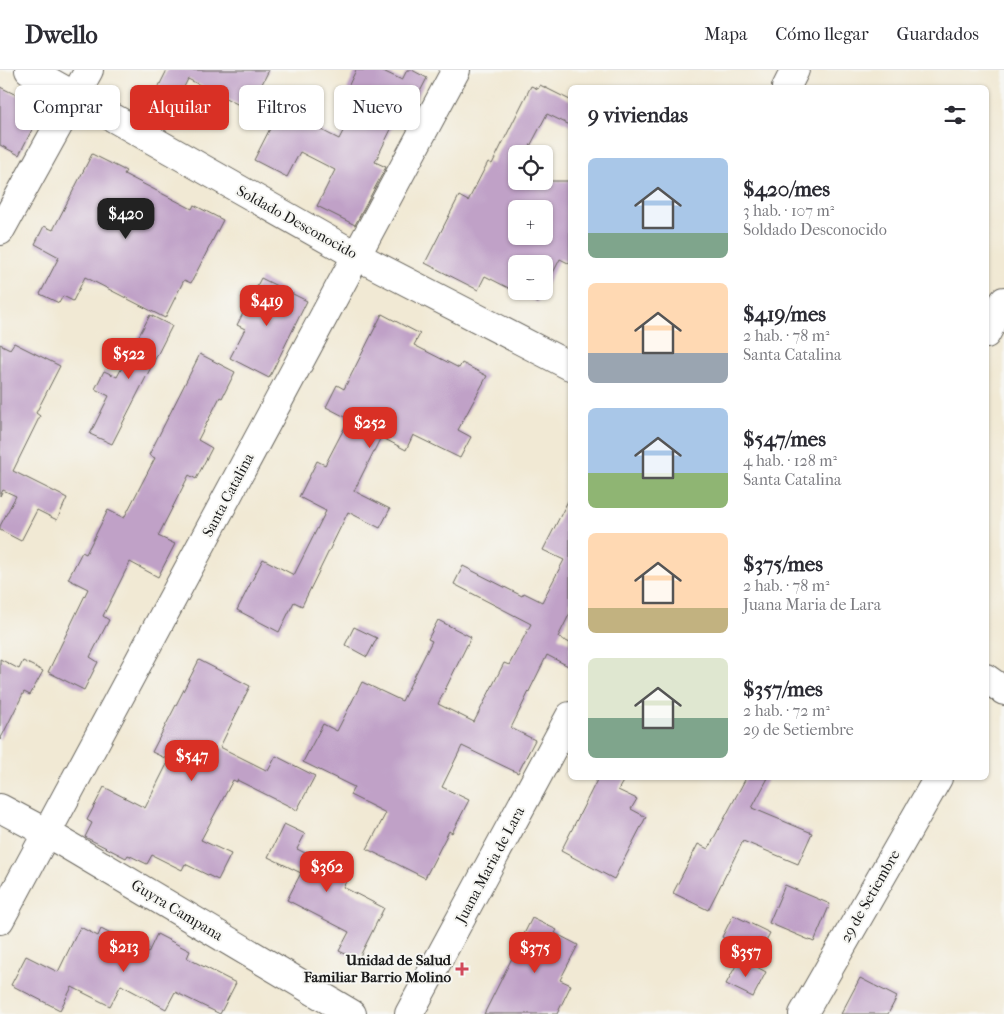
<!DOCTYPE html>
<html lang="es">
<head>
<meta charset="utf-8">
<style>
	body { margin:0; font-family:"IM FELL French Canon",serif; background:#f2f2f3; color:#2b2b33; height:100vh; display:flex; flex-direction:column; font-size:19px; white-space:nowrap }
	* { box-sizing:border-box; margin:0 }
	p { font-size:16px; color:#7c7c81 }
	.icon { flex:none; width:28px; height:28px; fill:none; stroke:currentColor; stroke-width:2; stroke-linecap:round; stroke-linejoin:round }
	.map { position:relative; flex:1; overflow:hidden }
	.side { position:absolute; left:568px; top:15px; width:421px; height:695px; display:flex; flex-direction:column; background:#fff; border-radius:8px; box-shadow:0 1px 4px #0004 }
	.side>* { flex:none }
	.top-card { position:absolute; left:15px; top:15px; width:475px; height:45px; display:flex; gap:10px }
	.controls { position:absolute; left:508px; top:75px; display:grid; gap:10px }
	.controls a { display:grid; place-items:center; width:45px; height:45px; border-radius:8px; background:#fff; box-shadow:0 1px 4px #0004; font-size:25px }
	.price { position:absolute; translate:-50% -42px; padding:0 11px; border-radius:10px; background:#d93025; color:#fff; font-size:16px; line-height:32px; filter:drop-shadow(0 1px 2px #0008) }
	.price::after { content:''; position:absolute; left:50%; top:30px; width:15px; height:11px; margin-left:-8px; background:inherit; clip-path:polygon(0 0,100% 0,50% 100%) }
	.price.active { background:#222; color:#fff }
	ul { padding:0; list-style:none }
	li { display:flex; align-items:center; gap:15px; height:125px; padding:0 20px }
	li span { display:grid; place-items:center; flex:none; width:140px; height:100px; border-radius:8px; color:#555 }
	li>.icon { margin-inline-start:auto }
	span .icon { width:60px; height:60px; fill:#fffc; stroke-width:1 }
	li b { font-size:21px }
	h2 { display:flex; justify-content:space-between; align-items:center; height:60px; padding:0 20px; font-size:21px }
	.chip { padding:0 18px; border-radius:8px; background:#fff; box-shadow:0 1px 4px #0004; font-size:18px; line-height:45px }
	.chip.active { background:#d93025; color:#fff }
	header { display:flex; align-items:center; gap:30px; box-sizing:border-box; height:70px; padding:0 25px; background:#fff; border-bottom:1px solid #e1e1e2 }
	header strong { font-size:24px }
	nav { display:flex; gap:28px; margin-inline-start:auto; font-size:18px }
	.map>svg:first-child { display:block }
	.building { fill:#c0a1c7; fill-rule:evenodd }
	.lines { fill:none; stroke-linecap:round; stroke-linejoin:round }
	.minor-casing { stroke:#67645c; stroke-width:30 }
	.minor { stroke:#fff; stroke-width:28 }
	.poi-dot { fill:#d1495b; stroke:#f6f6f2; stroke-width:2 }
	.labels { text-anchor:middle; stroke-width:4; stroke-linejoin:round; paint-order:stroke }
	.street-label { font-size:15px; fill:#1c1c1c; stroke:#f6f6f2 }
	.poi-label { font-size:15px; font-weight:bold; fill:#1c1c1c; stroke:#f6f6f2; text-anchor:end }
</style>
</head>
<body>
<header>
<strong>Dwello</strong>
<nav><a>Mapa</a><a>Cómo llegar</a><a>Guardados</a></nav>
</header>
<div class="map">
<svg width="1004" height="944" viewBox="0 0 1004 944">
	<rect width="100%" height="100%" fill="#f6f6f2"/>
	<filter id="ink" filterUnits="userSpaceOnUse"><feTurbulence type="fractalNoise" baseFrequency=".02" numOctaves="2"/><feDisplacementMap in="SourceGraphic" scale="10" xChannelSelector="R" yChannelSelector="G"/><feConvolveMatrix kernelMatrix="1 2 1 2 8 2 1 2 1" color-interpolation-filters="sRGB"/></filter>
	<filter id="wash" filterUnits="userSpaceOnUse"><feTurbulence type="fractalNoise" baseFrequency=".0096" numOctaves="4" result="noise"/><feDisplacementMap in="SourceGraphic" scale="20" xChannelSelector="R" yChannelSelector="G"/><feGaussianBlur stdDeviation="1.12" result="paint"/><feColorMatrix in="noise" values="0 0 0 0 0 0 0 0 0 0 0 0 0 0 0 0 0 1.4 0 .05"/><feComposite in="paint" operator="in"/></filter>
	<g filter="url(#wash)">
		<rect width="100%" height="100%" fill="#f1e9d4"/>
		<g id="blocks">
			<path class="building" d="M167,0H269L249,40L188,9L168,49L148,38Z
				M356,0H381L402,10L407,0H412L427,8L406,49L398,45L375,92L386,97L355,155L317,136L335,100L300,82L287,107L254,90L280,39L339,69L361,26L347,19Z
				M540,15L570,30V55L547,44L526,84H516V104L513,111H570V194L560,189L544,221V194H516V221H543L538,233L485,206L478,220L425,193L459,126L468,131L488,92L492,94L531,16L538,19ZM516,139H544V166H516Z
				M0,17L43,38L19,85L0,75Z
				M92,84L126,101L124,104L192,139L194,135L223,150L191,213L184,210L165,248L85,207L73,231L63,226L59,233L40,224L59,187L35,174L44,156L53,160Z
				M261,208L307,231L269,308L230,288L245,259L237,255Z
				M382,244L420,264L414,275L459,298L462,293L487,306L458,360L471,367L460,388L413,365L406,380L381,367L354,421L390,439L380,458L348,442L302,536L294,532L279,562L237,540L263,489L294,505L326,441L299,427L317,391L325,395L349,349L326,337L337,315L344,319Z
				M150,245L172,256L112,374L90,364L109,326L95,319L104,301L117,307Z
				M14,273L60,296L36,343L40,346L13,401L67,428L57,450L37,440L21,471L0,460V456L16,426L3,420L0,426V274L10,279Z
				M200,284L235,302L222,328L220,327L198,370L212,378L196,409L189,405L158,466L175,474L158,507L130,492L103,546L109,550L90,587L98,592L84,620L48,602L88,519L68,509L82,482L86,484L108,440L124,448L155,388L149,385Z
				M570,427V543L558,567L570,573V597L547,585L511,658L535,670L518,703L462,676L442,717L469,730L452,763L449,761L425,808L367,779L386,743L350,725L354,717L303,692L323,654L337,661L362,612L402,631L432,571L428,569L438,550L471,567L438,634L474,652L504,593L509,595L531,554L454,514L463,496L522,526L524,523L542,532L564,490L543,480Z
				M354,557L377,568L367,587L345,575Z
				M0,589L19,599L23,591L43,601L30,625L24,622L0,670Z
				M199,590L250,616L220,677L268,701L276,686L315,706L297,740L237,710V712L233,710L201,770L231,784L218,810L185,794L182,800L152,785L147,794L128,785L126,788L85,767L92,753L87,750L104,717L145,738L169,690L152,682Z
				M598,708H625L618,720L637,729L631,739L646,747L614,809L561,781Z
				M746,708H768L752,738L812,763L798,794L743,771L708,840L673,823L698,774L708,779Z
				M284,754L305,764L297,779L350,805L343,817L384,838L358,890L339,881L349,862L287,830L301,803L268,787Z
				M785,815L830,834L814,872L769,853Z
				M733,845L770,863L758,886L722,867Z
				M532,848L557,860L555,863L578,875L560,910L571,915L557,944H484Z
				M80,857L98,866L101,859L148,883L157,864L190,881L187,888L236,913L220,944L175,922L166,939L121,915L110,936L72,917L60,940L11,915L26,886L58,902Z
				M740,888L766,902L753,927L726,914Z
				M860,908L897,927L888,944H841Z"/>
		</g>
	</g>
	<g filter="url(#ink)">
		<use href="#blocks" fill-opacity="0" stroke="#67645c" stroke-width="1"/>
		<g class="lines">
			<defs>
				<path id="minor" d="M29,0L357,186L570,296
					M786,18L795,0
					M0,161L89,0
					M986,264L1004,231
					M986,608L1004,621
					M0,738L47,763L352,944
					M0,850L456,0
					M409,944L570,646
					M803,944L938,708"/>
			</defs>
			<use href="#minor" class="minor-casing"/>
			<use href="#minor" class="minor"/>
		</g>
	</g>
	<path class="poi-dot" d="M459.5 891.5h5v5h5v5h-5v5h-5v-5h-5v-5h5z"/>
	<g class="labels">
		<g class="street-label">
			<text transform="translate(297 152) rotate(29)" y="5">Soldado Desconocido</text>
			<text transform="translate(228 425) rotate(-62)" y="5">Santa Catalina</text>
			<text transform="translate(490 795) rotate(-62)" y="5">Juana Maria de Lara</text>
			<text transform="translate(870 826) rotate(-60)" y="5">29 de Setiembre</text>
			<text transform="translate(177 840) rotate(31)" y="5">Guyra Campana</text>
		</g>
		<g class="poi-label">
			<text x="451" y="895">Unidad de Salud<tspan x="451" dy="17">Familiar Barrio Molino</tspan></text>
		</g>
	</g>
</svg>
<div class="controls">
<a><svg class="icon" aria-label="locate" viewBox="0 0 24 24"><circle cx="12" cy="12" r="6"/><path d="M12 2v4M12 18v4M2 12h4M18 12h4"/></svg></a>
<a>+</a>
<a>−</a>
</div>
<b class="price active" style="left:126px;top:170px">$420</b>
<b class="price" style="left:267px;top:257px">$419</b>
<b class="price" style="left:129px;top:310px">$522</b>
<b class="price" style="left:370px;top:379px">$252</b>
<b class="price" style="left:192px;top:712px">$547</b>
<b class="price" style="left:327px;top:823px">$362</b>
<b class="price" style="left:124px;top:903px">$213</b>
<b class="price" style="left:535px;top:904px">$375</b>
<b class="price" style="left:746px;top:908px">$357</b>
<div class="top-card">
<a class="chip">Comprar</a>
<a class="chip active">Alquilar</a>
<a class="chip">Filtros</a>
<a class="chip">Nuevo</a>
</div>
<section class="side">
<h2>9 viviendas<svg class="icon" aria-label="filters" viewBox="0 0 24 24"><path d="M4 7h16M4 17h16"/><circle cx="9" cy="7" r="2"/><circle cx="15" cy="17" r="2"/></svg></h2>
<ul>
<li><span style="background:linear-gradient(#a9c7e8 75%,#7fa58c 0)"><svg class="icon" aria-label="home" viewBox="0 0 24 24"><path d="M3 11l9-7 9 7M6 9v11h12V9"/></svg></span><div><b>$420/mes</b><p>3 hab. · 107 m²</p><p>Soldado Desconocido</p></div></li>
<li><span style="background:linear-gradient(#ffd9b3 70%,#9aa5b1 0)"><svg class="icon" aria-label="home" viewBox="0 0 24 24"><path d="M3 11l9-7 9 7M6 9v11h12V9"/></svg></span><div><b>$419/mes</b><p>2 hab. · 78 m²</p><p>Santa Catalina</p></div></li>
<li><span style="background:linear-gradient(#a9c7e8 65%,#8fb573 0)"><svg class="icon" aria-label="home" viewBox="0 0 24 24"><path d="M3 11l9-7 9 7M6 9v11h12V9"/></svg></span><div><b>$547/mes</b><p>4 hab. · 128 m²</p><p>Santa Catalina</p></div></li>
<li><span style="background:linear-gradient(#ffd9b3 75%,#c2b280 0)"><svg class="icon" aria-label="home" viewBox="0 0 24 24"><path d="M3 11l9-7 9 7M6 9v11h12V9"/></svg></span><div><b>$375/mes</b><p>2 hab. · 78 m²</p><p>Juana Maria de Lara</p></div></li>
<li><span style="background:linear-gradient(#dfe7d0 60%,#7fa58c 0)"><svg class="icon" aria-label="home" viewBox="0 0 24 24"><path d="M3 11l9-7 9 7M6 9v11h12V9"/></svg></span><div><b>$357/mes</b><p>2 hab. · 72 m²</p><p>29 de Setiembre</p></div></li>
</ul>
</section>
</div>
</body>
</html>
